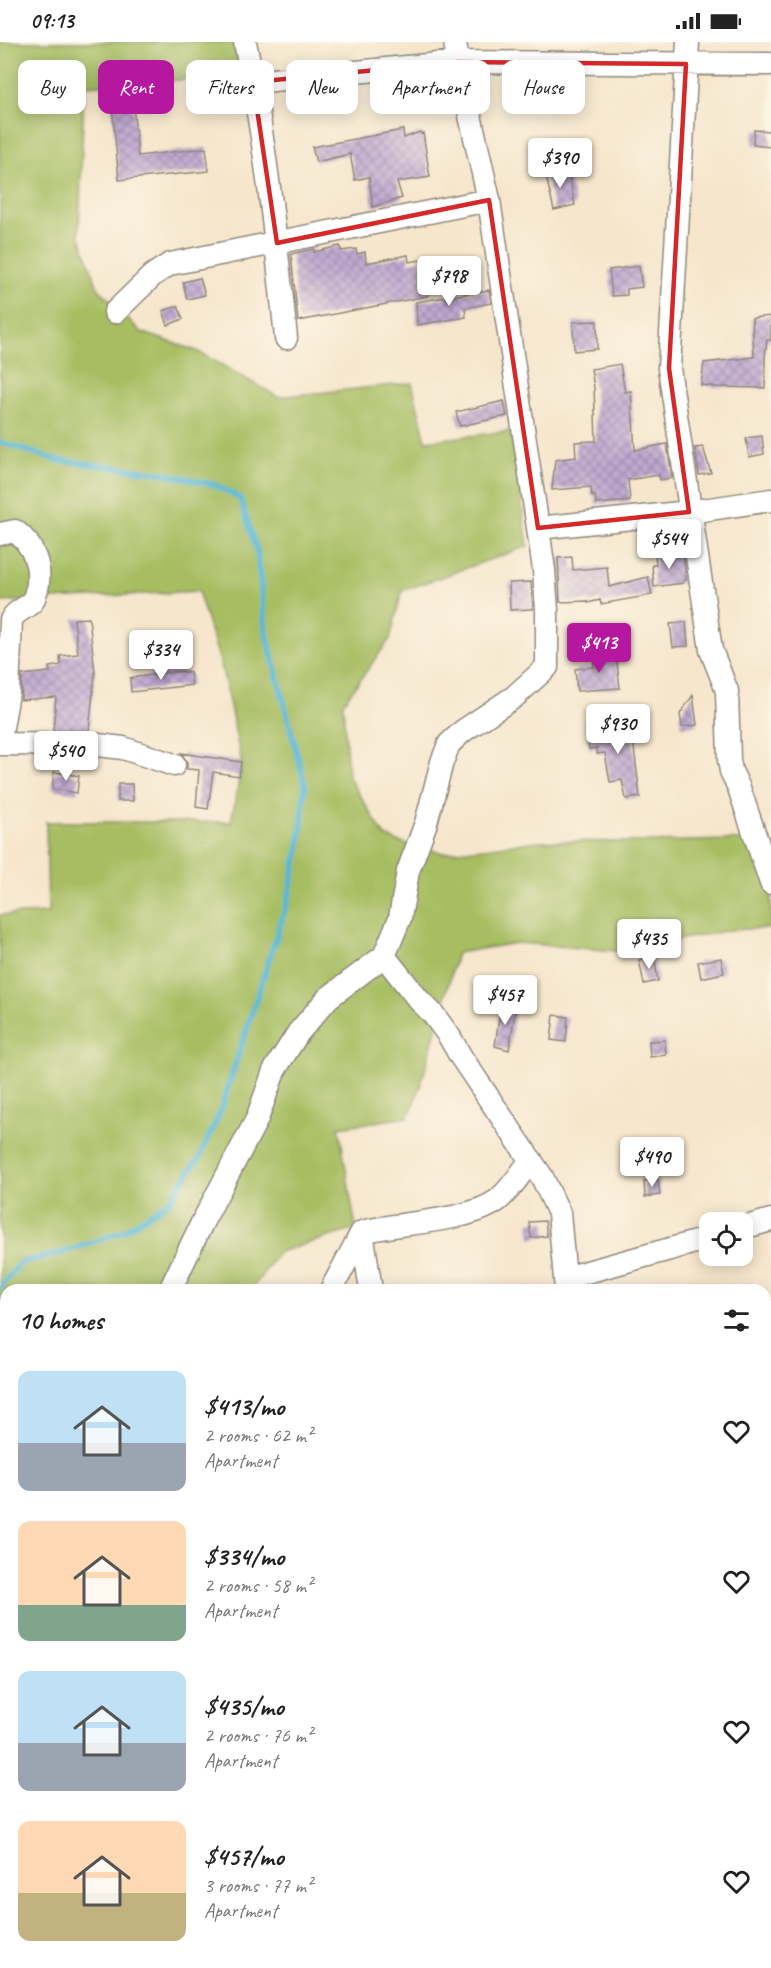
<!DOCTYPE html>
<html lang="en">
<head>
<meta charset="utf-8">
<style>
	body { margin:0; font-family:Caveat,sans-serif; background:#f2f2f2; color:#222; height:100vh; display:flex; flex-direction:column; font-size:22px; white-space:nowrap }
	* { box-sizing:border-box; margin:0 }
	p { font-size:20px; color:#767676 }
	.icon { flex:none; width:33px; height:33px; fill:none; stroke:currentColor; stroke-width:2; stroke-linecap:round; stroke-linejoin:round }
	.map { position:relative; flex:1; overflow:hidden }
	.panel { position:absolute; left:0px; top:1242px; width:771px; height:684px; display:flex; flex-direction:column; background:#fff; border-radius:18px 18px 0 0; box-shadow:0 3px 15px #0003 }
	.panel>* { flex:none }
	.hud { position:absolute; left:18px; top:18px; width:735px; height:54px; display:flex; gap:12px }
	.tools { position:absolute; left:699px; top:1170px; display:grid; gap:12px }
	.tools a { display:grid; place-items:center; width:54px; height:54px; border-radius:12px; background:#fff; box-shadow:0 3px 15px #0003; font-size:30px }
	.price { position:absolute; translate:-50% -51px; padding:0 14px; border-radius:6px; background:#fff; color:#222; font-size:20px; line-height:39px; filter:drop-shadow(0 2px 3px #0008) }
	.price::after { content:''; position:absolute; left:50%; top:36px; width:18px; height:14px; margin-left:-9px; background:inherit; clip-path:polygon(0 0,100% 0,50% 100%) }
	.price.selected { background:#b5179e; color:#fff }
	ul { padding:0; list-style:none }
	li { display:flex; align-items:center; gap:18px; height:150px; padding:0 18px }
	li span { display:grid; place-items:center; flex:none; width:168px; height:120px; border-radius:12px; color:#555 }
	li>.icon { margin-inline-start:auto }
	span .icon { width:72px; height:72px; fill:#fffc; stroke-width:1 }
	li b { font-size:26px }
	h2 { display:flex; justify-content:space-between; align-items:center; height:72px; padding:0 18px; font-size:26px }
	.chip { padding:0 21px; border-radius:12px; background:#fff; box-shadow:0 3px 15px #0003; font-size:21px; line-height:54px }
	.chip.selected { background:#b5179e; color:#fff }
	.status { display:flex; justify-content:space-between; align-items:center; height:42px; padding:0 30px; background:#fff; direction:ltr }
	.status svg { height:16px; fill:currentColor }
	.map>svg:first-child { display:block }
	.green { fill:#a7bd62; stroke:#697446; stroke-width:1.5 }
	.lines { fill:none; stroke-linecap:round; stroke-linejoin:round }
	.stream { stroke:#56b7d5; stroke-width:6 }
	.building { fill:url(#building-cross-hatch) }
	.street-casing { stroke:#90887c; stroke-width:25 }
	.street { stroke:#fff; stroke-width:22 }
	.marked { fill:none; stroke:#d62828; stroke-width:4.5; stroke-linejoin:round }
</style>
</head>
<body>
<div class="status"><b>09:13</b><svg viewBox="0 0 49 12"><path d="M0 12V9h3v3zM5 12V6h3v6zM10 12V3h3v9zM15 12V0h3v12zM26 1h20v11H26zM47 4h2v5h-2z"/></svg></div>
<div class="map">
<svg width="771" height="1926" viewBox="0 0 771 1926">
	<defs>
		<pattern id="building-cross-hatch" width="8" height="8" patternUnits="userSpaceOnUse" patternTransform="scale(1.5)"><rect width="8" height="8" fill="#c0a9d1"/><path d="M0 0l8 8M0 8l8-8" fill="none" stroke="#9c8aaa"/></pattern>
	</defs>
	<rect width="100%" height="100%" fill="#fcf5e5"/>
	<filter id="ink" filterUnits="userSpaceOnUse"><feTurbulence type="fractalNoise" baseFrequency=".0167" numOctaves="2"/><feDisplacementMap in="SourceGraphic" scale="12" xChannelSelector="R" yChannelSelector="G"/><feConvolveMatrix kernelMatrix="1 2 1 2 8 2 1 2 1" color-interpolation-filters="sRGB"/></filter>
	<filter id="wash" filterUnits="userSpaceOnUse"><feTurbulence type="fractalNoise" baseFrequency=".008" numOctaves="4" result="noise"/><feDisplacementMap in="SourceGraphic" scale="24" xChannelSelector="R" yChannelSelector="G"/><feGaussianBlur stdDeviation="1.35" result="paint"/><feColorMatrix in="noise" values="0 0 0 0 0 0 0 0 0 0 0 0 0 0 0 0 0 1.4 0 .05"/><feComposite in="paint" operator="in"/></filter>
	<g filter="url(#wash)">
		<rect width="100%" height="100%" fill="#f6e6cc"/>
		<path class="green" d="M0,0H233L241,34L84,44L79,192L98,246L141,290L197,309L278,355L412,341L426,399L511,389L528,504L402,549L390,597L343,661L348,734L384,793L396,799L443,811L539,799L650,800L771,797V886L731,888L617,909L517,901L457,911L420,1046L408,1075L339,1085L356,1187L279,1210L251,1248H6V1445L0,1451V873L48,871L46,780H231L242,722L222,626L198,549L0,560Z"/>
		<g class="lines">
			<path class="stream" d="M0,400L56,418L162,431L215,443L240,456L257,509L266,590L305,743L300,800L288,858L220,1070L200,1115L168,1160L124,1189L65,1210L20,1221L0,1246"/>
		</g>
		<g id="blocks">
			<path class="building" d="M421,43L425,58L387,67L386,51Z
				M133,63L138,114L206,106L209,129L119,138L112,64Z
				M403,88L404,96L420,90L421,92L423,91L430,135L397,140L402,156L373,165L369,135L355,138L350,112L316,120L312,105Z
				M754,88L771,89V105L753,103Z
				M562,126L563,129H568L575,163L554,168L545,130Z
				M340,204L341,209L356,207L357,212L365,210L366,221L408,213L409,220L421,218L428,254L298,279L291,212L314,207V210Z
				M639,224L642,245L627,247V253L612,254L609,228Z
				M200,236L205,253L187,257L183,240Z
				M489,248L491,261L465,266L466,275L417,283L416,260Z
				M178,264L183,277L168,283L163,269Z
				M771,274V298H767L765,314V346L716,345L701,343L704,321L754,315L752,276Z
				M597,279V307L574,309L573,280Z
				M620,322L625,350L631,349L635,408L667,402L672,436L660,438L659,433L628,438L630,459L596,462L595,454H592L591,445L552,448L555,418L576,415L575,400L596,399L594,345L591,327Z
				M504,359L507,374L460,384L456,370Z
				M762,394L764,412L749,415L746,396Z
				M703,405L711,431L699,433L695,406Z
				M683,510L686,538L683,539V541L654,545L652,523H656L655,513Z
				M572,515L573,528L607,525L609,545L648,535L652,553L601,562L600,558L588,561V559L560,560L558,516Z
				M531,540L533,567L510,568L509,541Z
				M89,576L95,631L89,689H53L56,655L21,658L22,633L50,630L49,625L61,623L60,614L78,612L74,577Z
				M686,580L688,604L673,605L670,582Z
				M598,611H616L620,646L577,649L575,627L594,625L593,612Z
				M183,629V630H190L192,643L131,650L130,636Z
				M693,653L697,683L682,685L680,672Z
				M631,681L640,755L626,757L622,738L610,740L605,711L597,712V706L589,707L586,687Z
				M181,711L241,720L239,734L213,730L208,767L196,765L199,728L187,727V720Z
				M54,730L79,734L77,751L52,747Z
				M118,742H132L133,759H118Z
				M654,914L658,939L644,942L639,918Z
				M721,916L724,931L701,936L698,920Z
				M501,962L516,964L509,1008L495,1004Z
				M554,973L568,975L566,1000L551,998Z
				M665,998L666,1013L650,1015L649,999Z
				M658,1138L660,1153L645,1155L644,1139Z
				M545,1179L547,1194L531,1196L529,1180Z"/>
		</g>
	</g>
	<g filter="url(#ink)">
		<use href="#blocks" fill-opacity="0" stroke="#90887c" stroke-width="1.5"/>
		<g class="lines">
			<defs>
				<path id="street" d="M245,0C265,97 276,197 286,296
					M688,0L669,326L711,608L727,649L729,718L731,729L739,746L771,841
					M253,40L458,20L771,22
					M115,270L153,233L170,222L489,158
					M538,486L689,470L771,458
					M0,492L15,489C33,502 42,525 37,547C35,551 35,556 32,560C25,567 15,569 11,578L8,651L0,697
					M0,702L98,703L123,706L174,723
					M384,914L418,957L433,972L449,994L461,1015L542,1135L559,1171L566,1248
					M742,1186L771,1178
					M362,1190L371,1248
					M565,1236L710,1196
					M170,1248L202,1181L257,1077L274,1029L298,991L328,956L384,914L400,876L408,829L426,781L442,720L449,702L463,689L514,655L547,625V568L544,528L538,486L489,158L458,20L455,0
					M331,1248L362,1190C399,1180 469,1180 498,1158C511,1147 521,1131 531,1118
					M765,1350H771
					M0,1492L6,1489
					M153,1920L155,1926
					M342,1920L343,1926
					M566,1920V1926
					M683,1920V1926"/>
			</defs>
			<use href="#street" class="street-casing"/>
			<use href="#street" class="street"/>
		</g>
	</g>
	<path class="marked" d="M458,20L686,22L669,326L689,470L538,486L489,158L277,201L253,40Z"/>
</svg>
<div class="tools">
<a><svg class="icon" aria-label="locate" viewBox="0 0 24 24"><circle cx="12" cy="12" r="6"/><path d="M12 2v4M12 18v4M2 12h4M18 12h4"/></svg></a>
</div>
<b class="price" style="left:560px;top:147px">$390</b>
<b class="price" style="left:449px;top:265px">$798</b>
<b class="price" style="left:669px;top:528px">$544</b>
<b class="price selected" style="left:599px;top:632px">$413</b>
<b class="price" style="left:161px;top:639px">$334</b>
<b class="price" style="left:618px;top:713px">$930</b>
<b class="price" style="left:66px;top:740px">$540</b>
<b class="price" style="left:649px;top:928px">$435</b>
<b class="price" style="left:505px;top:984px">$457</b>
<b class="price" style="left:652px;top:1146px">$490</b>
<div class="hud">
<a class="chip">Buy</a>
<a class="chip selected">Rent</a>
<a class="chip">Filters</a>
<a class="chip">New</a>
<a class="chip">Apartment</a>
<a class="chip">House</a>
</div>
<section class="panel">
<h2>10 homes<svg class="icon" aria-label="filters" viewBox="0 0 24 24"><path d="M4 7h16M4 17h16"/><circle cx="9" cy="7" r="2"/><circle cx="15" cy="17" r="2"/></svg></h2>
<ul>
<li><span style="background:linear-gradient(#bfe0f5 60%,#9aa5b1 0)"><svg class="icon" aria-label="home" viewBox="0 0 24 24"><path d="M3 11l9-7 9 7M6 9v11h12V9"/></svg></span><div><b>$413/mo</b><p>2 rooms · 62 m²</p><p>Apartment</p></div><svg class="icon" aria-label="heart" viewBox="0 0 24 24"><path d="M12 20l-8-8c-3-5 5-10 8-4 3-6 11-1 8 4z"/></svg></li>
<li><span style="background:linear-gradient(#ffd9b3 70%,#7fa58c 0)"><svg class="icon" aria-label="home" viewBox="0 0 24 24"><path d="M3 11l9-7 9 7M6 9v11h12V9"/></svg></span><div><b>$334/mo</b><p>2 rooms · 58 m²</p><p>Apartment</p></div><svg class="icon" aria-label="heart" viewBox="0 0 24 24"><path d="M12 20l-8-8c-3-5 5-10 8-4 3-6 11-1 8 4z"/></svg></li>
<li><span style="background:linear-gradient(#bfe0f5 60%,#9aa5b1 0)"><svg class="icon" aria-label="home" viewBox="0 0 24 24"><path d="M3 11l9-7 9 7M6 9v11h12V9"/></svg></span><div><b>$435/mo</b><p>2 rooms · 76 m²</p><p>Apartment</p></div><svg class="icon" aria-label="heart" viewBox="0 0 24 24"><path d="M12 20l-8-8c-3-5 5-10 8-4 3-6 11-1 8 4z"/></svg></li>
<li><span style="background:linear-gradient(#ffd9b3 60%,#c2b280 0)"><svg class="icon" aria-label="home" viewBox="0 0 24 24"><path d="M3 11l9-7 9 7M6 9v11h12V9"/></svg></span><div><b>$457/mo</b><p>3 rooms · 77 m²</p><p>Apartment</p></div><svg class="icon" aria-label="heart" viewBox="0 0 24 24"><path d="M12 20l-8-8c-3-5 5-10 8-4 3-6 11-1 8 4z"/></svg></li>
</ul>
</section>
</div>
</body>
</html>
